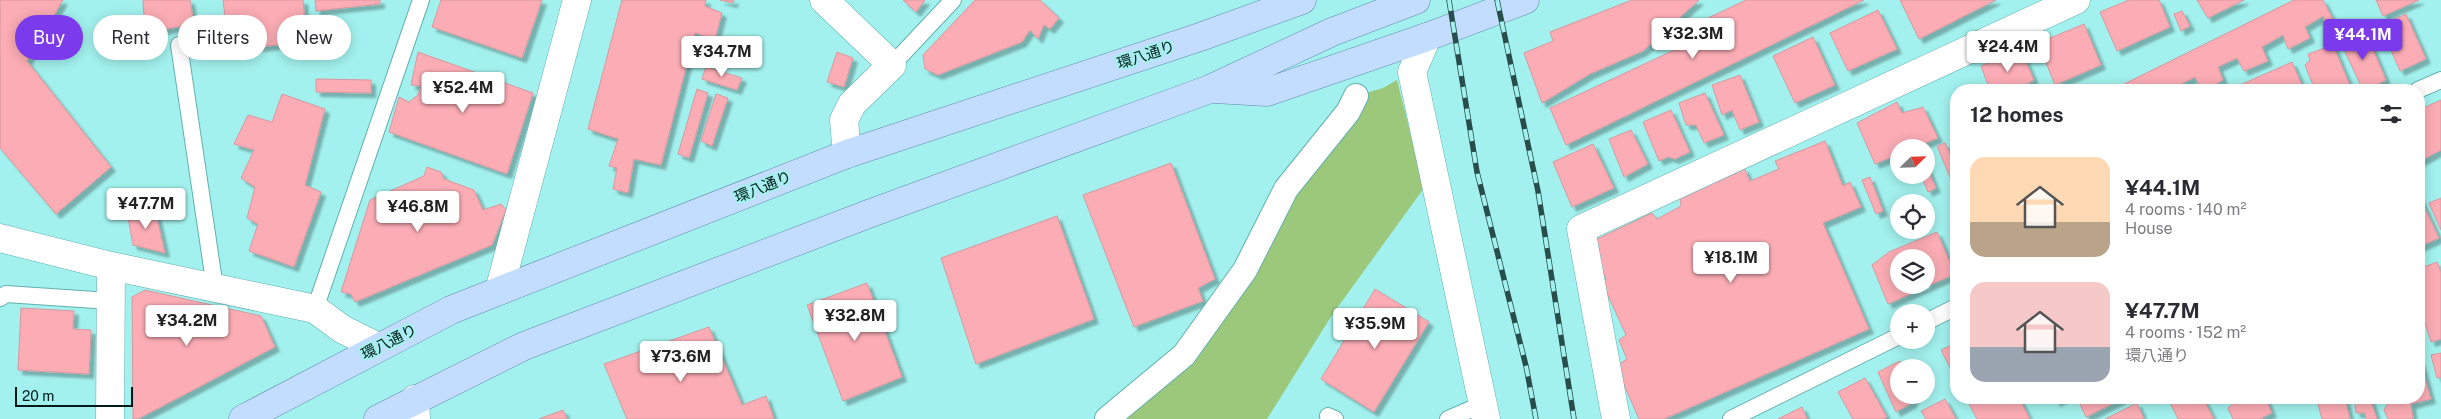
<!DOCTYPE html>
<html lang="en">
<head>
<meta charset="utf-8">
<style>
	body { margin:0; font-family:"Public Sans","Noto Sans JP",sans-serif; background:#f7f7f7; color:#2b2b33; height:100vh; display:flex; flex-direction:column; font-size:19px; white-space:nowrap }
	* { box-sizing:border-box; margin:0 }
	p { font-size:16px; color:#7c7c81 }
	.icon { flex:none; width:28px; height:28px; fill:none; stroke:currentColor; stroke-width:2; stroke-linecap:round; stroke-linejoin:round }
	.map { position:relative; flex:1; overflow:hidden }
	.panel { position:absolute; left:1950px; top:84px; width:475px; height:320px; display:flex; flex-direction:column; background:#fff; border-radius:20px; box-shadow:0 2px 12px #0003 }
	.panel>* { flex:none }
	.hud { position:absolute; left:15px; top:15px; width:475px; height:45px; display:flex; gap:10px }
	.needle { width:32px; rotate:67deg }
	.buttons { position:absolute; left:1890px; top:139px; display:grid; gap:10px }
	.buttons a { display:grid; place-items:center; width:45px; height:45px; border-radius:50%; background:#fff; box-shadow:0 2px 12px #0003; font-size:25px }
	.scale { position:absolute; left:15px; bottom:12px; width:118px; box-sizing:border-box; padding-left:5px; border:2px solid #011918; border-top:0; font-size:14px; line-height:18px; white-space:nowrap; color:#011918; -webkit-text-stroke:4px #a2f1ee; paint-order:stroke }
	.price { position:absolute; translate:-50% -42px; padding:0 11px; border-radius:5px; background:#fff; color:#222; font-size:16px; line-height:32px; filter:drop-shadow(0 1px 2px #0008) }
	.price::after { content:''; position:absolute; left:50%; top:30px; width:15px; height:11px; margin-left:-8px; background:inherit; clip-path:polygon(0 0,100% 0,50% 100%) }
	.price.active { background:#7c3aed; color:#fff }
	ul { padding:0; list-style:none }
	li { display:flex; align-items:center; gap:15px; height:125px; padding:0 20px }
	li span { display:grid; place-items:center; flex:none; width:140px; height:100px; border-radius:15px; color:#555 }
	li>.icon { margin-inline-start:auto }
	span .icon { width:60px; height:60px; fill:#fffc; stroke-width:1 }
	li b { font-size:21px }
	h2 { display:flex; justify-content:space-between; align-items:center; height:60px; padding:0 20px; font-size:21px }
	.tag { padding:0 18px; border-radius:22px; background:#fff; box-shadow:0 2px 12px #0003; font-size:18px; line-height:45px }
	.tag.active { background:#7c3aed; color:#fff }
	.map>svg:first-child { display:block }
	.green { fill:#9cc87c }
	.building { fill:#fbacb4; stroke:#d8989e; fill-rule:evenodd; filter:url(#shadow) }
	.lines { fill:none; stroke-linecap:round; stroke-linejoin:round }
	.service-casing { stroke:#62b0ae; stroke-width:18 }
	.pedestrian-casing { stroke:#62b0ae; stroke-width:26 }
	.minor-casing { stroke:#62b0ae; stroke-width:29 }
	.primary-casing { stroke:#648aac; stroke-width:29 }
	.service { stroke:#fff; stroke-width:16 }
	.pedestrian { stroke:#fff; stroke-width:24 }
	.minor { stroke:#fff; stroke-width:28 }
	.primary { stroke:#c2ddfd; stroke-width:28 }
	.rail-casing { stroke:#284d4b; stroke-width:5.5 }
	.rail { stroke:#a2f1ee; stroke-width:4; stroke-dasharray:11; stroke-linecap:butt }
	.labels { text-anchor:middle; stroke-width:4; stroke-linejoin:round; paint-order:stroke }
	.street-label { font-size:15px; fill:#011918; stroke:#a2f1ee }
</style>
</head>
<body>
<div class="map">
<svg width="2441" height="419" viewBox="0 0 2441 419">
	<defs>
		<filter id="shadow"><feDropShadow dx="4.5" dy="4.5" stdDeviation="1" flood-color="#0004"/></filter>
	</defs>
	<rect width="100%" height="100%" fill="#a2f1ee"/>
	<path class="green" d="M1397,80L1424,188L1332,315L1267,419H1107L1184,355L1356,96L1383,88Z"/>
	<path class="building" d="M0,0H63L27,61L111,167L56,214L0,148Z
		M143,0H190L194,24L145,33Z
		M223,0H303L306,32L324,30L325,40L229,50Z
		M315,0H380V4L316,11Z
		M441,0H542L522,58L432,27Z
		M622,0H706L705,6L722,13L715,39L695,33L661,165L634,159L628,193L613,189L617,168L609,166L618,139L588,129Z
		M720,0H734L733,3Z
		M903,0H925L916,12Z
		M975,0H1040L1059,18L1050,29L1044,25L1038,39L1030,30L1022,42L938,75L925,69L923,55Z
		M1632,0H1699L1643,51L1590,74L1542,103L1524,53L1553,41L1550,32Z
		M1746,0H1864L1566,145L1550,108L1683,46L1681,31Z
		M1900,0H1996L1919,39Z
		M2129,0H2159L2170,27L2117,51L2100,12Z
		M2197,0H2244L2208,18Z
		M2294,0H2323L2337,27L2329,32L2323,16L2305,27L2310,38L2288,49L2283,35L2262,47L2268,61L2244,71L2237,58L2218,67L2223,80L2205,90H2202L2195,77L2176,87L2177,90H2112Z
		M2376,0H2419L2383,16Z
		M1878,10L1897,49L1848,71L1830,33Z
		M2182,11L2190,26L2181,31L2174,14Z
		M2406,14L2426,59L2400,71L2380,25Z
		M2084,24L2101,65L2055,85L2038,43Z
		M2365,31L2386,80L2367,90H2363L2340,41Z
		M1813,37L1835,85L1795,103L1773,56Z
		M2333,45L2352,90H2327L2325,86L2315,90L2305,65L2310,60L2308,54Z
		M2021,50L2034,80L2020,88L2021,90H1990L1981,66Z
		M418,52L533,93L507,174L389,132L399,97L409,102L418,95L421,86L411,85Z
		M837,52L853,58L844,87L827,82Z
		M2292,62L2304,90H2242L2240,85Z
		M706,67L742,78L737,90L702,79Z
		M1740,75L1759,122L1740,130L1732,110L1722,115L1712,85Z
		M316,79L371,80V93L316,92Z
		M697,89L708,93L689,158L678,154Z
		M1705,93L1724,135L1704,143L1696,125H1686L1679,103Z
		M282,94L325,109L305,185L321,192L294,267L249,251L258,224L247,218L255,187L241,178L254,150L234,144L248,115L272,122Z
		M716,94L728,98L712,146L701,141Z
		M2441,100V150L2419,162V110Z
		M1897,102L1902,113L1923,107L1938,138L1914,148H1899V154L1875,164L1857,123Z
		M1671,110L1690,152L1675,159L1668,157L1659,161L1643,122Z
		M1631,130L1648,164L1624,177L1609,139Z
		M1825,141L1843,186L1850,182L1861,207L1823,223L1869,329L1664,419H1639L1616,366L1627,359L1619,340L1626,335L1602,282L1606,279L1591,242L1652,213L1657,219L1681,206L1680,198L1744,168L1750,181L1779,169L1775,161Z
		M1945,143L1956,167V180L1952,182L1937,146Z
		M1593,144L1614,188L1572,207L1553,162Z
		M1171,163L1215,279L1198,288L1203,301L1134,327L1083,195Z
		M1926,165L1936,188L1928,192L1921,175H1926Z
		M427,167L441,172L444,179L474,190L483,210L501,204L506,210L492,245L355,302L351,294L341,292L370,200L424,176Z
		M1870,177L1883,211L1876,214L1862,180Z
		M2419,196L2439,238L2419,247Z
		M2441,198V230L2429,203Z
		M155,209L165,253L133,245L127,212Z
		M1057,216L1094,319L976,364L941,258Z
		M1937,232L1955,274L1888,304L1872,265L1889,252ZM1899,258H1926V285H1899Z
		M2437,262L2441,272V339L2431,342L2419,304V269Z
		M867,283L902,377L843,401L807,305Z
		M1375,289L1429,322L1374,412L1321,379Z
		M145,290L261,316L275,347L138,419H133L132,297Z
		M21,308L74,311L73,329L91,330L89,374L18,370Z
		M709,327L742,405L766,396L774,419H627L604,364Z
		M1956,343V379L1941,350Z
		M2441,353V377L2437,378L2431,355Z
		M2420,360L2431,399L2411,404L2413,419H2388L2384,410L2388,403L2387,398H2419Z
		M1900,361L1903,368H1899V395H1915L1912,403L1896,412L1878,372Z
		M1865,378L1887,417L1883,419H1853L1838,392Z
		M1966,398H2019L2030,419H1977Z
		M2054,398H2064L2056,402Z
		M2077,398H2121L2122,399L2086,417Z
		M2168,398H2203L2214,419H2178Z
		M2232,398H2268L2266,399L2272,413L2260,419H2233L2228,408L2235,402Z
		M2324,398H2345L2350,419H2322L2317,400Z
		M2354,398H2370L2377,419H2366L2365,413H2356Z
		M1945,399L1956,419H1926L1921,411Z
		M2137,403L2144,419H2105Z
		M1802,407L1807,419H1778Z
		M563,410L567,419H539Z"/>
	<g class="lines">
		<defs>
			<path id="service" d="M179,45L215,288
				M892,65L953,0
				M2418,90L2441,80
				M0,298L6,294L110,301
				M315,309L421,0
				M1926,322L1956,307
				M1328,416L1335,419
				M1448,419L1483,404
				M1731,419L1899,336"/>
			<path id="pedestrian" d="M1107,419L1184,355L1245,270L1286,189L1348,112L1356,96"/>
			<path id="minor" d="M824,0L892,65L852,104L844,120L847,154
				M1427,37L1412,72L1486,419
				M0,238L111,266L315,309L342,329L378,347
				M499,291L577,0
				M415,399L416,419
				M110,419L111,266
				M1616,419L1581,229L2076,0"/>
			<path id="primary" d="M1214,89L1267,92L1427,37L1525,0
				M243,419L451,310L499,291L847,154L1200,37L1302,0
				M378,419L524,346L871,213L1210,89L1332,32L1416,0"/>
		</defs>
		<use href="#service" class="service-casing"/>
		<use href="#pedestrian" class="pedestrian-casing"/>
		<use href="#minor" class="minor-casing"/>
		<use href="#primary" class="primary-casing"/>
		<use href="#service" class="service"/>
		<use href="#pedestrian" class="pedestrian"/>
		<use href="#minor" class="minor"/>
		<use href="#primary" class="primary"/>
		<defs>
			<path id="rail" d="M1449,0L1477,172L1526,366L1536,419
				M1497,0L1538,191L1574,419"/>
		</defs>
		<use href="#rail" class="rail-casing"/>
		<use href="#rail" class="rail"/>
	</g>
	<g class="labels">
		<g class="street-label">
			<text transform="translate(1146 55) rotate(-18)" y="5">環八通り</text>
			<text transform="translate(763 187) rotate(-22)" y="5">環八通り</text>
			<text transform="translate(389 342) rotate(-27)" y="5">環八通り</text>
		</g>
	</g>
</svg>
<div class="buttons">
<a><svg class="needle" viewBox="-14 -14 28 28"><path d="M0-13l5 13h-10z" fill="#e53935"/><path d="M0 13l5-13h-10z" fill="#7c7c81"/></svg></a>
<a><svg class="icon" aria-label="locate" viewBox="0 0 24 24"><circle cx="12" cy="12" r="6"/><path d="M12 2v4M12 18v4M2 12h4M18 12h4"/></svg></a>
<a><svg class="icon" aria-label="layers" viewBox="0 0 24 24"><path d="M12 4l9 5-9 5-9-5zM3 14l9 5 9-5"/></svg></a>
<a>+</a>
<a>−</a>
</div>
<div class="scale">20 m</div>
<b class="price" style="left:1693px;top:60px">¥32.3M</b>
<b class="price active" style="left:2363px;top:61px">¥44.1M</b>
<b class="price" style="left:2008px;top:73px">¥24.4M</b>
<b class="price" style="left:722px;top:78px">¥34.7M</b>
<b class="price" style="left:463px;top:114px">¥52.4M</b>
<b class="price" style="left:146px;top:230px">¥47.7M</b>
<b class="price" style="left:418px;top:233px">¥46.8M</b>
<b class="price" style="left:1731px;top:284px">¥18.1M</b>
<b class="price" style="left:855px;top:342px">¥32.8M</b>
<b class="price" style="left:187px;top:347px">¥34.2M</b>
<b class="price" style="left:1375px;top:350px">¥35.9M</b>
<b class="price" style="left:681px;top:383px">¥73.6M</b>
<div class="hud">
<a class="tag active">Buy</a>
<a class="tag">Rent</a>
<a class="tag">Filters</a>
<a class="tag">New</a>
</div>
<section class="panel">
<h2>12 homes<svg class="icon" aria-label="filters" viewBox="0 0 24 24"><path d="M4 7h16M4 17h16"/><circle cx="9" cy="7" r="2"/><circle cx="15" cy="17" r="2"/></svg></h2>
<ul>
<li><span style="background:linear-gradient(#ffd9b3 65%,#b9a48a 0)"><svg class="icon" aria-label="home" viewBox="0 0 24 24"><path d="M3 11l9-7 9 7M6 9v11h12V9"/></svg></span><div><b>¥44.1M</b><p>4 rooms · 140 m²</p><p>House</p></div></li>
<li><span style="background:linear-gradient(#f6c9c9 65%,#9aa5b1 0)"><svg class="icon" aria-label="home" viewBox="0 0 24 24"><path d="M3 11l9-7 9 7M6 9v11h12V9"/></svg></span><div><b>¥47.7M</b><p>4 rooms · 152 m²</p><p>環八通り</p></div></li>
</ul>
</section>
</div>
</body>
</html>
